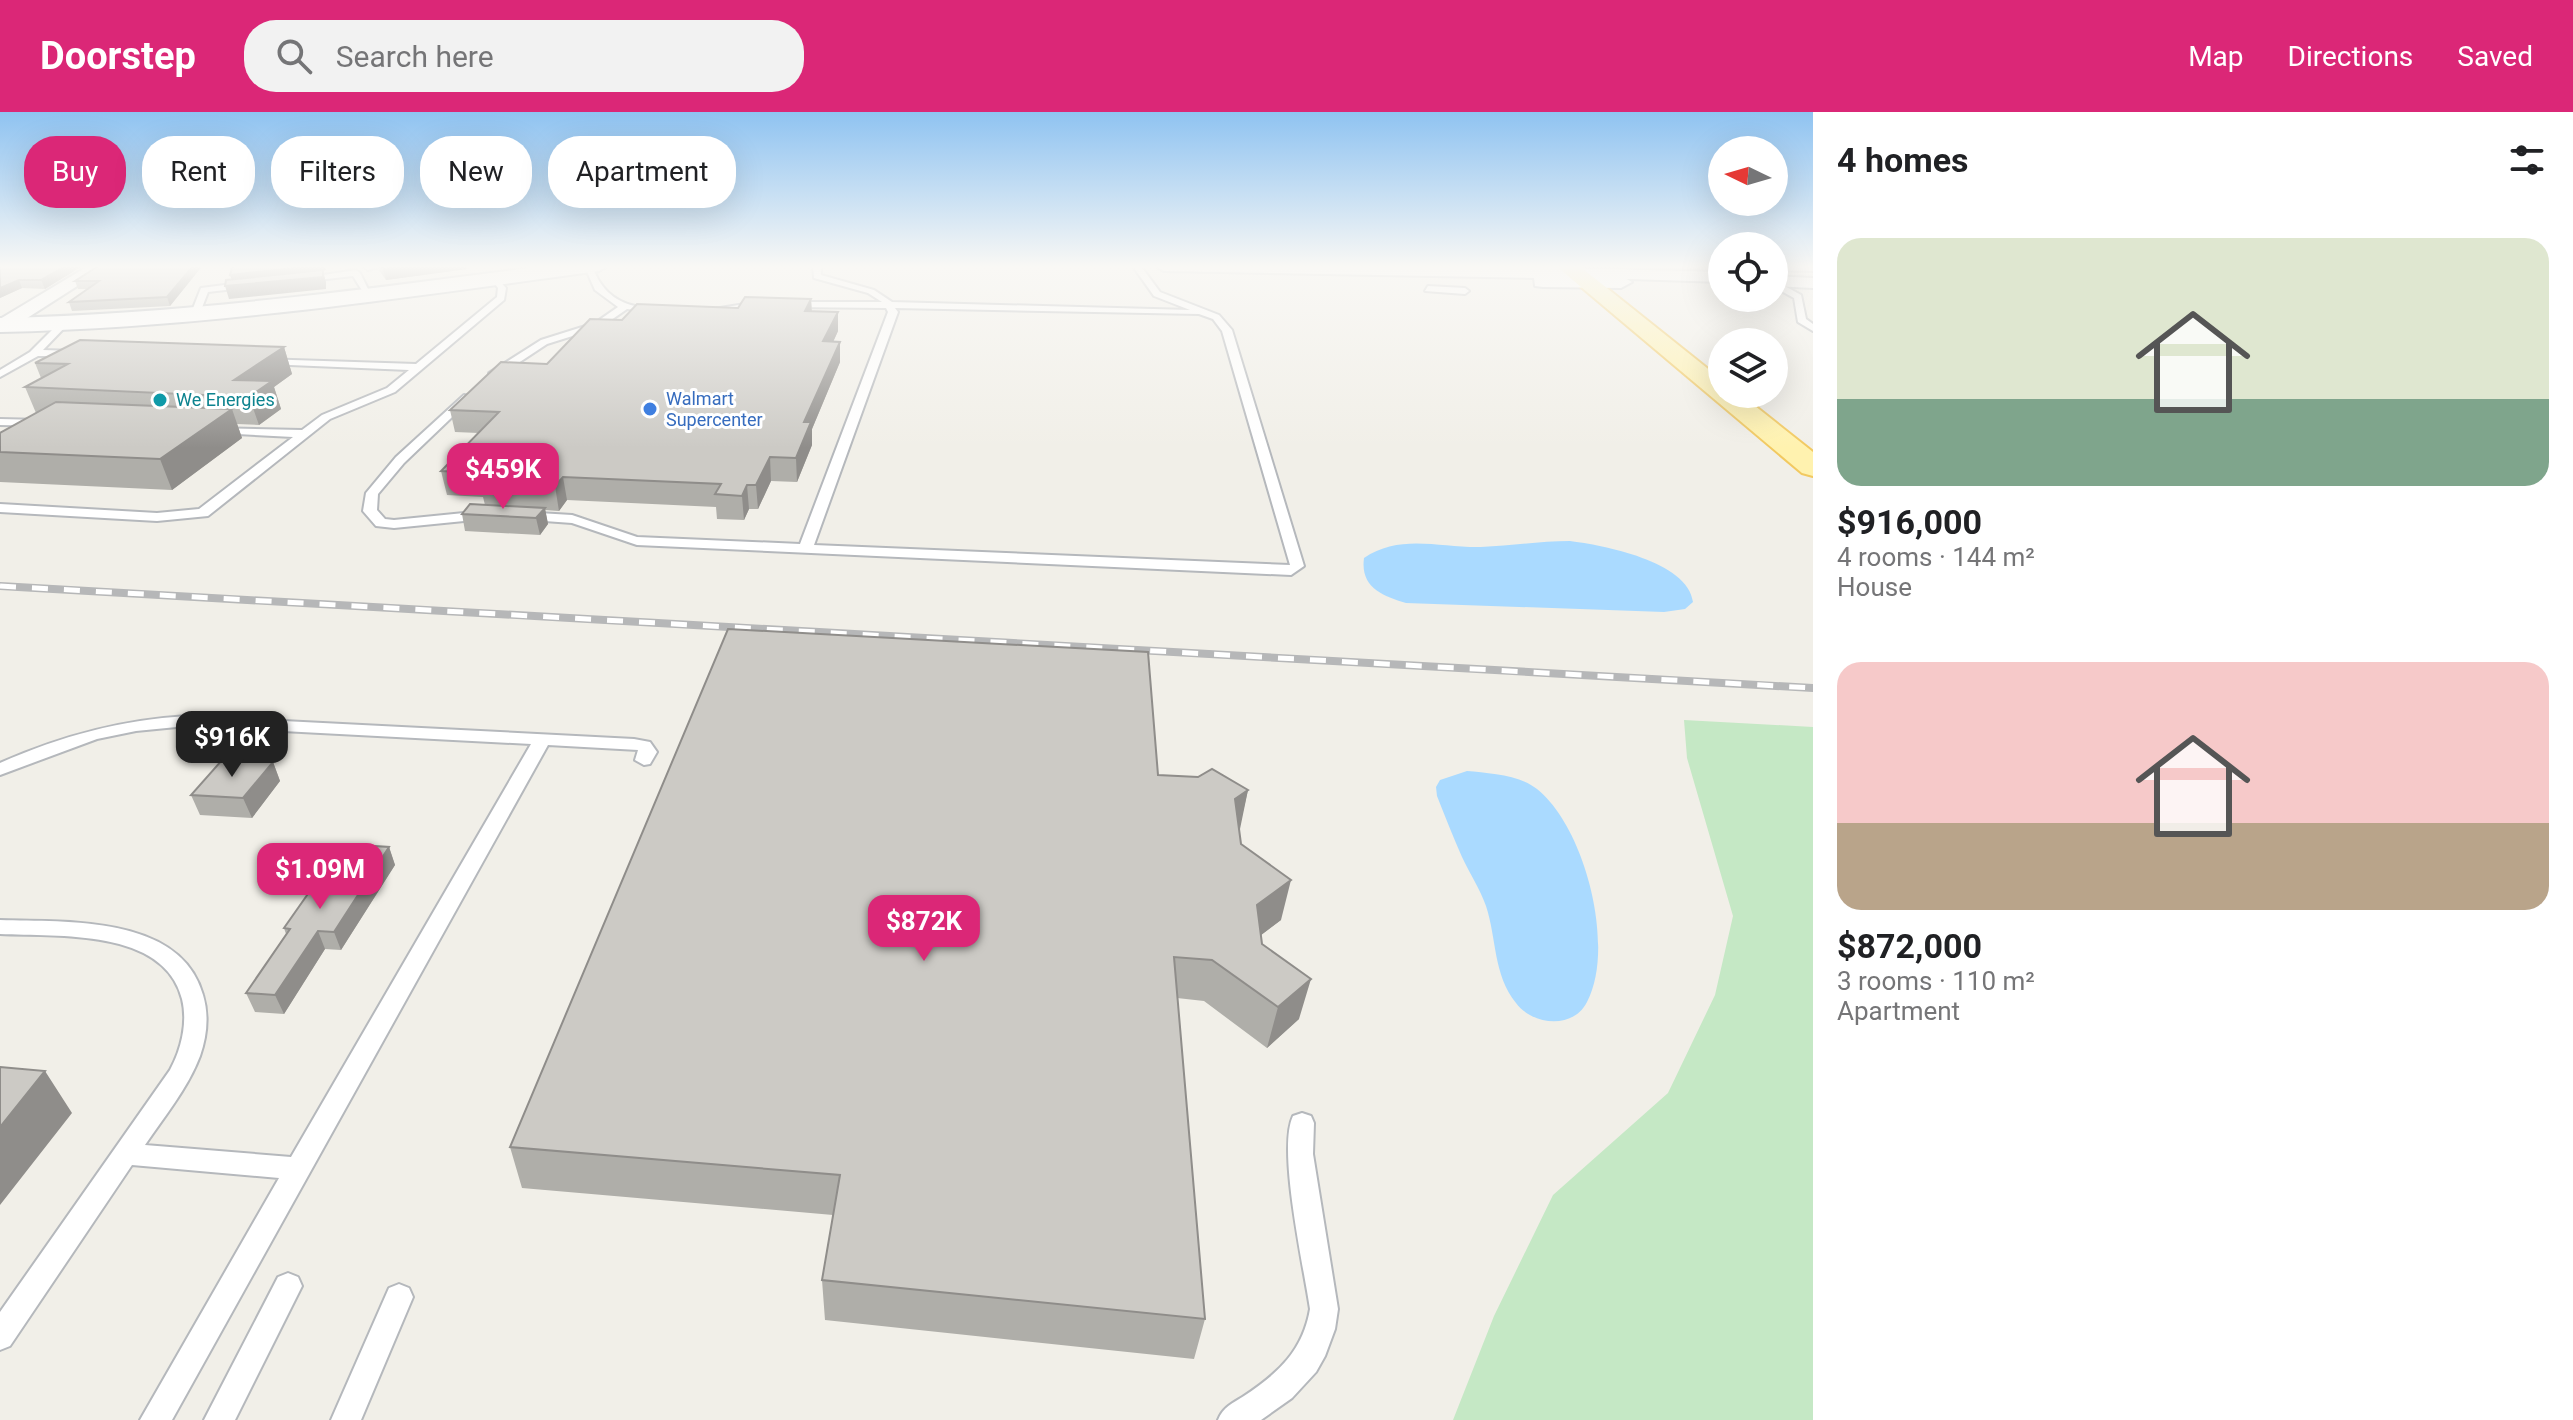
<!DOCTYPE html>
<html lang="en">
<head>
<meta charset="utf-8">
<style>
	body { margin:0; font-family:Roboto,sans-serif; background:#f2f2f2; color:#202124; height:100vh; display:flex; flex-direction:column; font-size:30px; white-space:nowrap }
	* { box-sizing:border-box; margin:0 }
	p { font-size:26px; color:#757577 }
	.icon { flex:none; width:44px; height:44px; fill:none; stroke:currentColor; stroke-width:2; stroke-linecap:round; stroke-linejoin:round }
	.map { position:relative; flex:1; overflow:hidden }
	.side { display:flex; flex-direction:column; background:#fff; width:760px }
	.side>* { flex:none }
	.hud { position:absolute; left:24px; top:24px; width:760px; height:72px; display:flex; gap:16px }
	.needle { width:52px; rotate:275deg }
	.controls { position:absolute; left:1708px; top:24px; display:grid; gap:16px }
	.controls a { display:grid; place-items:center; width:80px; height:80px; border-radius:50%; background:#fff; box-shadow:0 8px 32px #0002; font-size:40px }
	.price { position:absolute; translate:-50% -68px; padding:0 18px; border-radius:16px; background:#db2777; color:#fff; font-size:26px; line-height:52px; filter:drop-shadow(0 2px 4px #0008) }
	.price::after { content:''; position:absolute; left:50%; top:48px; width:24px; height:18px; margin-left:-12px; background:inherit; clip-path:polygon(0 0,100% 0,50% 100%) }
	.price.selected { background:#222; color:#fff }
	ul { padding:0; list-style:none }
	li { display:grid; align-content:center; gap:16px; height:424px; padding:0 24px }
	li span { display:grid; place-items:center; height:248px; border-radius:24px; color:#555 }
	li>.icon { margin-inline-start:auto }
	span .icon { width:144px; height:144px; fill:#fffc; stroke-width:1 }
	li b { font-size:34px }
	h2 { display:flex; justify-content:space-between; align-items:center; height:96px; padding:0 24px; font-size:34px }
	.tag { padding:0 28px; border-radius:32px; background:#fff; box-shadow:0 8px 32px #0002; font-size:28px; line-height:72px }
	.tag.selected { background:#db2777; color:#fff }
	header { display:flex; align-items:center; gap:48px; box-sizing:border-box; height:112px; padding:0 40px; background:#db2777; color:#fff }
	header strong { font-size:38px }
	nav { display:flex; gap:44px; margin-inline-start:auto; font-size:28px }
	.search { width:560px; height:72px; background:#f2f2f2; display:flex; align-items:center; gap:20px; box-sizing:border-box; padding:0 28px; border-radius:32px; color:#757577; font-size:30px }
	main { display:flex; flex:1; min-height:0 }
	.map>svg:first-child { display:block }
	.green { fill:#c5e8c5 }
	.water { fill:#aadaff }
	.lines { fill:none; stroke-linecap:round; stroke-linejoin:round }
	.lane-casing { stroke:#b5b8bc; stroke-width:4 }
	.street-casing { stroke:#b5b8bc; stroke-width:4 }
	.secondary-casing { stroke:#b6babf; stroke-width:4 }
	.primary-casing { stroke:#f2c960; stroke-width:4 }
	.lane { fill:#fff; fill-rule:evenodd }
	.street { fill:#fff; fill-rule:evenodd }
	.secondary { fill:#fff; fill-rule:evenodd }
	.primary { fill:#fff2af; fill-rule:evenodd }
	.rail-casing { stroke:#b6b7b8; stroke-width:8 }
	.rail { stroke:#fff; stroke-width:5; stroke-dasharray:16; stroke-linecap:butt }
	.wall { fill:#afaea9 }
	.shaded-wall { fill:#8f8d8a }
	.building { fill:#cccac5; stroke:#8f8d8a; stroke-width:2 }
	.culture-dot { fill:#0f9aa8; stroke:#fff; stroke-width:3 }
	.shop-dot { fill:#3f7fe0; stroke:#fff; stroke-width:3 }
	.labels { text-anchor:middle; stroke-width:6; stroke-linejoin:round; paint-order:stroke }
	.far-shop-label { font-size:18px; fill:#366cbe; stroke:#fff; text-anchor:start }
	.far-culture-label { font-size:18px; fill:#0d838f; stroke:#fff; text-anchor:start }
</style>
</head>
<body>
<header>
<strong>Doorstep</strong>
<div class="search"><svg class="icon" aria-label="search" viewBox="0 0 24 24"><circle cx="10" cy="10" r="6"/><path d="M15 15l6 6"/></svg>Search here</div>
<nav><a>Map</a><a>Directions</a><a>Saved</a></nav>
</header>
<main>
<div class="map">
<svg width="1813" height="1308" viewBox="0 0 1813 1308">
	<rect width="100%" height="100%" fill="#f1efe8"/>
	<path class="green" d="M1684,608L1813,615V1308H1453L1494,1204L1553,1083L1668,981L1715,883L1733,804L1687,646Z"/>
	<path class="water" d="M1570,429C1602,433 1688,449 1693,490L1685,497L1664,500L1406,491C1382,484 1360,475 1364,446C1400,421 1441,436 1481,435C1511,434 1540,429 1570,429Z
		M1467,659C1488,661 1520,663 1537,677C1585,715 1616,835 1587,890C1573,918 1532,913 1516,891C1493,862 1497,828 1486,794C1480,777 1470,762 1462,745C1453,725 1445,704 1437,684L1436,675L1440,668Z"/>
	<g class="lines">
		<defs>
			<path id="lane" d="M366,153H386L368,158L364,155Z
				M584,153H592C599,175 613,189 635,194V198L627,197L601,215L547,232L497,265H489V261L541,228L595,211L618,195L595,178Z
				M813,153H821V163L874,178L892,190L1190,198L1154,184L1132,153H1140L1160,180L1219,203L1232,218L1304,454L1291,463L637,433L572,411L517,407L515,404L522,400L572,403L637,425L800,432L888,200L886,196L786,195L789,190H882L868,181L814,166ZM895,196L1199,202L1213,207L1222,219L1290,453L814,433L898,200Z
				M1711,153H1722V156Z
				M1774,153H1813V159L1774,158Z
				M356,158L360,161L372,185H366L353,164L301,170L297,167Z
				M495,164L506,176L504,188L395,280L330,307L208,404L157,409L0,400V392L157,401L199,397L293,325L218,321L214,320V316L302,318L322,303L387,276L409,258L266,252L261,249L262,247L416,252L497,185L498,176L491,167Z
				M1774,168L1801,183L1806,207L1813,212V219L1798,210L1794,186L1774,175Z
				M248,170L251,175L208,180L198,206L190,204L201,176Z
				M1428,174L1465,176L1469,179L1465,182L1425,179Z
				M764,189L767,194L706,202L701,199Z
				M60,210L68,212L43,238L76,239L81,242L80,244H38L0,265V258L30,240Z
				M464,283L473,285L404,351L378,382L377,398L385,407L394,408L484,399L491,403L484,407L394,416L376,414L363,399L366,381L396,345Z
				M0,307L41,308L47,311L41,314L0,313Z
				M187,604L634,627L650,630L657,640L650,652L644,653L635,648L638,638L548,633L172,1308H140L279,1066L132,1053L10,1234L0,1238V1200L170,958C181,938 188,911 182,887C164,816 58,825 0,822V808C67,810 181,803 203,883C209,903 207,924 200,944C188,976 164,1005 145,1033L291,1045L531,632L187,614L136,619L97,627L0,663V651C61,624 120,608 187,604Z
				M1302,1001L1311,1004L1314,1011L1313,1042L1338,1197L1335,1217L1325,1244L1316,1260L1292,1286L1261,1308H1218C1223,1295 1233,1291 1244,1284C1279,1261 1303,1238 1310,1197C1304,1156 1277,1037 1293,1004Z
				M288,1161L298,1165L302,1174L235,1308H204L278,1165Z
				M399,1172L409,1176L413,1185L361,1308H331L389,1176Z"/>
			<path id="street" d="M90,153H110L10,217L0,218V207Z
				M1574,156L1722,160V170L1568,165L1565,161Z
				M1774,164L1813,166V176L1774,174Z"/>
			<path id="secondary" d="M552,153H609L599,159C400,186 202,216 0,220V206C186,202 368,177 552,153Z
				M1154,153L1574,155L1581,157L1583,163L1621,164L1632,170L1621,176L1543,175L1535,174L1534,166L1164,159Z"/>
			<path id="primary" d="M1555,153H1578L1722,268V282H1740L1813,340V364L1802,361Z"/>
		</defs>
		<use href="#lane" class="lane-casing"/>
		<use href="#street" class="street-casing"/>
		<use href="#secondary" class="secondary-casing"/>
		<use href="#primary" class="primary-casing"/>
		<use href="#lane" class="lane"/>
		<use href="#street" class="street"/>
		<use href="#secondary" class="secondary"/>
		<use href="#primary" class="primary"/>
		<defs>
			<path id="rail" d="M0,474L1813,576"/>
		</defs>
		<use href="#rail" class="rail-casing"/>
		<use href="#rail" class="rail"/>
	</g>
	<path class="wall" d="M0,153H84L45,177L22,176L0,186Z
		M100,153H203L170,194L72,199L69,190L88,177H78L75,169Z
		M378,153H466L467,157L386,168L379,158Z
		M811,187L812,199L838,219L833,230H840V250L812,317V333L797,370L771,369L758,397H749L744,408L717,407L716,395L567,388L559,399L545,398L548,412L540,423L465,419L462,402L485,393L483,385L447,383L441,359L479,321L455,320L450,298L547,252L622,208Z
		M284,235L292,262L274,275L281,297L259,313L237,312L242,326L172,378L0,370V321L36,301L25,275L41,266L35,251Z
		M273,650L280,669L252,706L200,703L191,683Z
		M1158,663L1248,678L1239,717L1241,732L1281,808L1261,823L1262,832L1299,907L1267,936L1204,889L1177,886L1205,1207L1194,1247L825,1208L822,1168L833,1103L522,1076L510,1035Z
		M389,735L395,753L341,838L325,837L284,902L255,900L246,881L286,822L284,816Z"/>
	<path class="shaded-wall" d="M67,153H84L45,177L41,168Z
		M194,153H203L170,194L167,185Z
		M319,153H325L326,158L323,159L326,170V177L229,187L225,174L232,169L230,163Z
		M412,153H466L467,157L386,168L383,157Z
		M19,168L22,176L0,186V176Z
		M811,187L812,206L805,199Z
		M838,200V219L824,250L823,229Z
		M840,230V250L812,317V333L797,370L796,346L804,310Z
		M284,235L292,262L274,275L281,297L259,313L249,285L234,268Z
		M232,297L242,326L172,378L160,347Z
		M770,345L771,369L758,397L756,373Z
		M563,365L567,388L559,399L555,374Z
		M747,373L749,397L744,408L742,384Z
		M545,396L548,412L540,423L536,406Z
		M273,650L280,669L252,706L243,686Z
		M1248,678L1240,717L1227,726L1235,687Z
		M389,735L395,753L341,838L334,820Z
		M1291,768L1281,808L1248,833L1257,793Z
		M318,819L325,837L284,902L275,883Z
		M1311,867L1299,907L1267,936L1278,895Z
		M45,959L72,1001L0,1093V1015Z"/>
	<path class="building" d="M0,153H67L41,168H19L0,176Z
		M100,153H194L167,185L69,190L99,169H75Z
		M233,153H319L230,163Z
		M381,153H412L383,157Z
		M323,158V165L225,174L226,168Z
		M745,185L811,187L805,199L838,200L823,229L840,230L804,310H811L796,346L770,345L756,373H747L742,384L715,382L721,372L563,365L555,374L480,371L489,361L441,359L499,300L450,298L501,250L547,252L590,207L622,208L637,192L738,196Z
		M80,228L284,235L234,268L272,269L249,285L25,275L68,252L35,251Z
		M56,290L232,297L160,347L0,340V321Z
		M470,392L545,396L536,406L462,402Z
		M728,517L1148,540L1158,663L1198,665L1212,657L1248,678L1235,687L1241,732L1291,768L1257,793L1262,832L1311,867L1278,895L1212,848L1174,845L1205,1207L822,1168L840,1063L510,1035Z
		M223,647L273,650L243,686L191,683Z
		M343,732L389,735L334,820L318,819L275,883L246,881L290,817L284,816Z
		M0,955L45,959L0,1015Z"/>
	<linearGradient id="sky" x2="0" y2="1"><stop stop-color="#8fc3f1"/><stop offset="0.46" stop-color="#f9f8f5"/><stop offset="1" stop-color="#f9f8f5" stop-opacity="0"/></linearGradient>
	<rect width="1813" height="336" fill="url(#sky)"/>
	<circle class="culture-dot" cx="160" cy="288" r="8"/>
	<circle class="shop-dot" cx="650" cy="297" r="8"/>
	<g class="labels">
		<g class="far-shop-label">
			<text x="666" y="293">Walmart<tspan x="666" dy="21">Supercenter</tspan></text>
		</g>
		<g class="far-culture-label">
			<text x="176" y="294">We Energies</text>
		</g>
	</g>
</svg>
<div class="controls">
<a><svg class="needle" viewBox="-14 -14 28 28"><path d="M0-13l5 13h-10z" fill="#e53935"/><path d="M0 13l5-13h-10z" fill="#757577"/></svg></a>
<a><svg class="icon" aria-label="locate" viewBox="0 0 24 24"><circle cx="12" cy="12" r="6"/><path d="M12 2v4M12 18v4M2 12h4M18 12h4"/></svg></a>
<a><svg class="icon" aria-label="layers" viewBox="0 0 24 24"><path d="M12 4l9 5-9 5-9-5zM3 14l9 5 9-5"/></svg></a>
</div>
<b class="price" style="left:503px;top:399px">$459K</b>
<b class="price selected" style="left:232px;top:667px">$916K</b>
<b class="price" style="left:320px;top:799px">$1.09M</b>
<b class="price" style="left:924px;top:851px">$872K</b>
<div class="hud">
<a class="tag selected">Buy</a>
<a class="tag">Rent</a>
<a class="tag">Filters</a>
<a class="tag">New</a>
<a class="tag">Apartment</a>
</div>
</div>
<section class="side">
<h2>4 homes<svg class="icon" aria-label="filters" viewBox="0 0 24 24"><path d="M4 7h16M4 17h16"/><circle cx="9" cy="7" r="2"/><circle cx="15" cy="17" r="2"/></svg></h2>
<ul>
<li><span style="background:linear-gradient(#dfe7d0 65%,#7fa58c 0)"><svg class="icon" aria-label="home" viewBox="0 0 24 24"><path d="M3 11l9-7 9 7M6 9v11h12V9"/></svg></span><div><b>$916,000</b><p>4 rooms · 144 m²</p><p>House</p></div></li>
<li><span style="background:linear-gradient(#f6c9c9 65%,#b9a48a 0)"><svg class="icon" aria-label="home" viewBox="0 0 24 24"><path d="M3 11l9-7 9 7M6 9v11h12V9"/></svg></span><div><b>$872,000</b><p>3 rooms · 110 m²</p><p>Apartment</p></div></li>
</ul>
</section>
</main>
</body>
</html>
